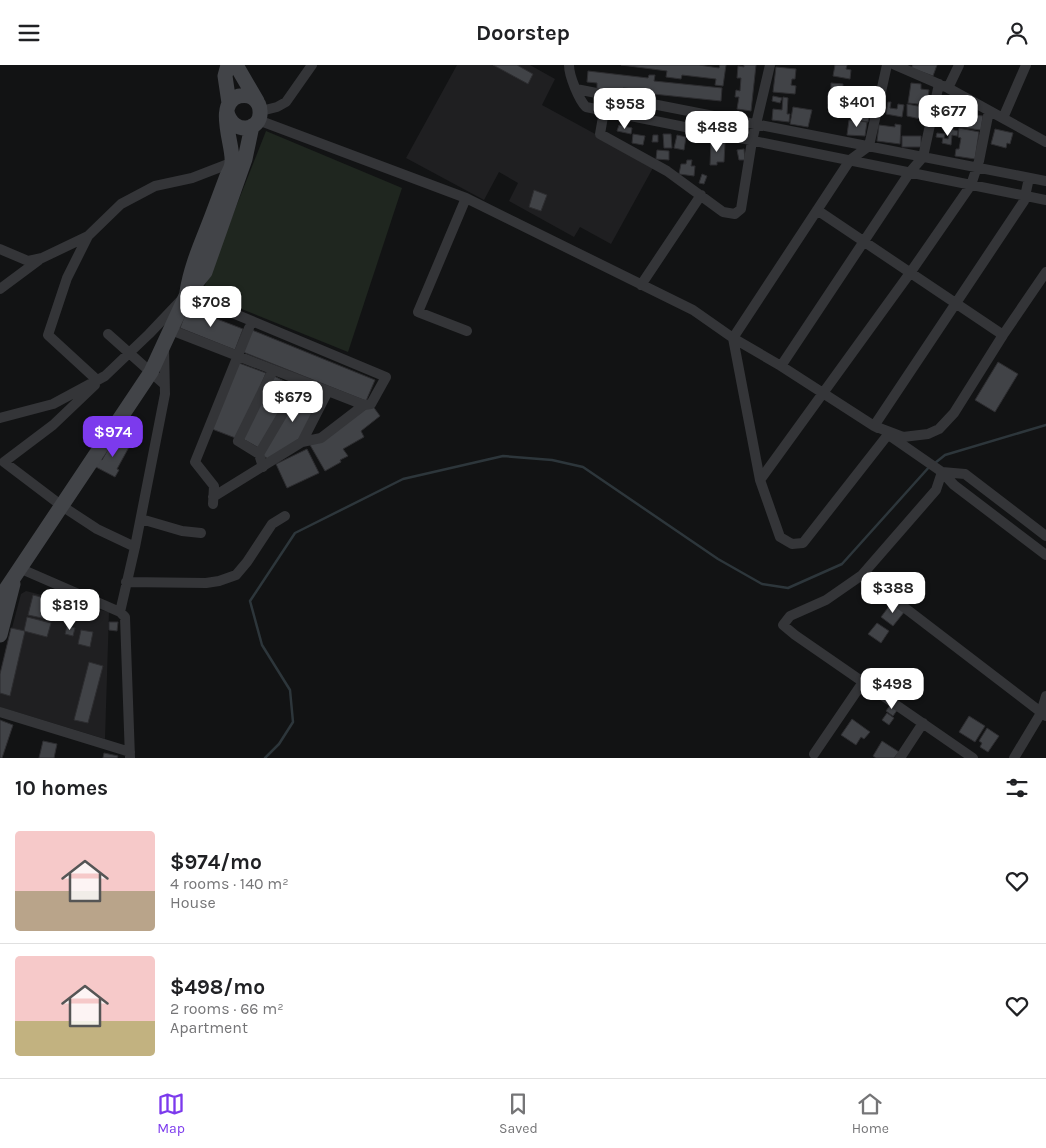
<!DOCTYPE html>
<html lang="en">
<head>
<meta charset="utf-8">
<style>
	body { margin:0; font-family:Karla,sans-serif; background:#f6f6f6; color:#202124; height:100vh; display:flex; flex-direction:column; font-size:19px; white-space:nowrap }
	* { box-sizing:border-box; margin:0 }
	p { font-size:16px; color:#757577 }
	.icon { flex:none; width:28px; height:28px; fill:none; stroke:currentColor; stroke-width:2; stroke-linecap:round; stroke-linejoin:round }
	.map { position:relative; height:693px; overflow:hidden }
	.sheet { display:flex; flex-direction:column; background:#fff; flex:1 }
	.sheet>* { flex:none }
	.price { position:absolute; translate:-50% -42px; padding:0 11px; border-radius:10px; background:#fff; color:#222; font-size:16px; line-height:32px; filter:drop-shadow(0 1px 2px #0008) }
	.price::after { content:''; position:absolute; left:50%; top:30px; width:15px; height:11px; margin-left:-8px; background:inherit; clip-path:polygon(0 0,100% 0,50% 100%) }
	.price.selected { background:#7c3aed; color:#fff }
	ul { padding:0; list-style:none }
	li { display:flex; align-items:center; gap:15px; height:125px; padding:0 15px }
	li+li { border-top:1px solid #e0e0e0 }
	li span { display:grid; place-items:center; flex:none; width:140px; height:100px; border-radius:5px; color:#555 }
	li>.icon { margin-inline-start:auto }
	span .icon { width:60px; height:60px; fill:#fffc; stroke-width:1 }
	li b { font-size:21px }
	h2 { display:flex; justify-content:space-between; align-items:center; height:60px; padding:0 15px; font-size:21px }
	header { display:flex; justify-content:space-between; align-items:center; height:65px; padding:0 15px; background:#fff; font-size:22px; font-weight:700 }
	.dock { display:flex; justify-content:space-around; align-items:center; height:70px; border-top:1px solid #e0e0e0; background:#fff; font-size:14px; color:#757577 }
	.dock a { display:grid; justify-items:center; gap:2px }
	.dock .selected { color:#7c3aed }
	.map>svg:first-child { display:block }
	.built { fill:#1f1f21 }
	.green { fill:#1f261f }
	.lines { fill:none; stroke-linecap:round; stroke-linejoin:round }
	.stream { stroke:#2d363b; stroke-width:2.5 }
	.building { fill:#414347; stroke:#2d2d30 }
	.street { stroke:#343538; stroke-width:10 }
	.secondary { stroke:#424448; stroke-width:15 }
</style>
</head>
<body>
<header><svg class="icon" aria-label="menu" viewBox="0 0 24 24"><path d="M4 6h16M4 12h16M4 18h16"/></svg>Doorstep<svg class="icon" aria-label="person" viewBox="0 0 24 24"><circle cx="12" cy="8" r="4"/><path d="M4 21q1-7 8-7t8 7"/></svg></header>
<div class="map">
<svg width="1046" height="693" viewBox="0 0 1046 693">
	<rect width="100%" height="100%" fill="#121314"/>
	<path class="built" d="M457,0H530L555,14L542,40L654,101L611,179L580,162L574,172L509,136L518,118L499,107L484,135L406,93Z
		M26,526L109,547L105,674L0,642V608L21,529Z"/>
	<path class="green" d="M266,66L402,123L348,287L202,228Z"/>
	<g class="lines">
		<path class="stream" d="M935,398L945,390L1046,360
			M265,693L279,679L293,657L290,625L262,580L250,536L295,468L403,414L503,391L552,395L583,402L718,494L762,519L788,523L842,499L930,401"/>
	</g>
	<path class="building" d="M493,0H517L533,9L528,19Z
		M621,0H699L719,3L720,0H726L723,21L715,20L716,14L682,10L681,14L666,12L667,6Z
		M744,0H756L751,46L737,44L739,32H735L736,25L740,26L741,13H737L738,1L744,2Z
		M835,0H847L846,4L851,5L850,14L833,11Z
		M913,0H937L933,11L911,3Z
		M776,2L796,4L795,14H792L791,20L796,21L795,29L773,27Z
		M588,6L648,13L649,10H655L654,16L722,23L721,36L653,29V31L644,30L645,25L623,23V27L597,24V18L587,17Z
		M831,18L843,19V25L831,23Z
		M911,18L921,19V24L929,25L927,40L908,38Z
		M828,28L846,29V39H828Z
		M854,29H871V41H854Z
		M773,31L782,33L780,38L772,36Z
		M783,32L788,33L787,49H790L789,57L772,55L773,44L782,45Z
		M888,37H891L890,43L897,44L898,39L904,40L902,52L886,49Z
		M907,39L928,43L925,55L907,51Z
		M948,39L958,41L955,62L937,59L940,42L947,43Z
		M793,42L812,45L808,62L790,59Z
		M862,46L870,47L868,57L861,56Z
		M967,49L983,51L981,65L959,62L960,52L967,53Z
		M849,55L867,57L865,71L847,70Z
		M895,59L901,60L900,79L877,76L879,60L895,62Z
		M619,60L632,63L631,69L617,66Z
		M959,63L979,67L975,94L955,91L956,84H959L961,73L958,72Z
		M950,64L958,66L957,71L952,70L951,80L942,78L943,73L936,72L937,68L945,69L944,73L948,74Z
		M995,64L1013,68L1010,79L1007,78L1006,83L991,79Z
		M633,69L645,71L643,80L632,78Z
		M663,69H671L672,83H664Z
		M653,70H658V77H652Z
		M677,70L686,72L684,85L674,83Z
		M902,71H921V82H902Z
		M711,78H725L724,97H717V100H710Z
		M744,84L745,95H739L737,85Z
		M657,85L669,86V95L656,94Z
		M687,95H692L691,101H695L694,111L679,109L681,99H686Z
		M702,109L707,111L704,119L699,118Z
		M534,125L547,130L541,146L529,142Z
		M189,239L205,245L204,249L243,264L235,285L180,263Z
		M252,265L375,315L366,336L243,287Z
		M998,297L1018,309L995,347L975,335Z
		M239,298L266,308L238,374L212,364Z
		M274,311L294,321L259,383L241,373Z
		M303,320L322,329L300,374L271,396L262,390Z
		M372,340L380,351L361,366L364,372L343,384L348,391L340,395L341,397L325,406L310,380Z
		M114,374L129,382L117,404L119,405L115,412L94,401L99,393L102,395Z
		M307,384L319,408L287,423L276,399Z
		M33,530L61,537L56,556L28,550Z
		M893,536L905,546L893,561L881,552Z
		M27,552L51,558L47,572L24,566Z
		M109,557H118L117,566L109,565Z
		M877,558L889,566L881,578L868,569Z
		M67,561L75,563L73,571L65,569Z
		M11,563L25,566L10,631L0,628V609Z
		M81,565L93,567L90,582L78,579Z
		M89,597L103,601L88,658L74,655Z
		M891,639L898,644L893,651L886,646Z
		M887,648L894,653L889,660L882,655Z
		M969,651L985,661L975,677L959,667Z
		M852,654L870,667L864,674L861,672L856,680L841,670Z
		M0,655L13,660L2,693H0Z
		M987,663L999,671L988,687L980,682L982,678L979,676Z
		M43,676L57,679L54,693H39Z
		M882,676L899,687L894,693H876L873,691Z
		M104,688L118,691L117,693H103Z"/>
	<g class="lines">
		<path class="street" d="M569,0C569,11 579,35 586,42L1046,135
			M887,0L869,81L850,95L733,273L760,415L780,472L792,479L803,478L890,367
			M895,0L948,23L1046,77
			M948,23L959,0
			M576,24L1046,116
			M261,46L277,42L286,37L312,0
			M604,46L600,69L667,106L723,147L735,149L741,144L752,76L770,0
			M1003,53L1026,0
			M258,55L466,133L693,245L733,273L781,301L874,361L903,372L928,369L939,364L954,348L1003,270L1046,207
			M466,133L418,247L467,266
			M817,145L1003,270
			M88,171L67,213L48,270L97,315
			M0,184L28,196L42,193L88,171L121,139L155,121L192,113L236,96
			M641,220L701,130
			M0,224L39,195
			M171,265L364,340
			M108,269L164,319
			M781,301L910,107L923,92L939,19
			M95,320L53,360L4,397L62,441L97,464L135,482L165,329L164,283
			M0,353L53,339L105,311L149,269L187,229L386,312L371,339L364,340L321,373L302,377L213,432
			M878,363L874,361L1024,136L1029,113
			M890,371L942,407L954,420L1046,490
			M302,377L328,326
			M259,389L302,316
			M263,402L259,389L238,376L273,305
			M942,407L936,425L862,510L826,535L790,551L783,560L795,570L973,693
			M942,407L965,409L1046,471
			M760,415L910,208L971,120L979,96L989,46
			M213,439L214,421L195,397L249,263
			M141,454L182,466L201,468
			M19,503L120,547L135,482
			M862,510L1046,651
			M126,517L206,518L219,516L236,510L247,497L272,459L285,451
			M120,547L125,552L130,693
			M0,647L130,687
			M814,689L863,617
			M900,693L923,658
			M1014,693L1041,648L1046,631"/>
		<path class="secondary" d="M228,0L225,11L229,38
			M236,0L257,36
			M187,227C191,200 203,175 212,151C217,138 222,124 227,111C229,107 232,102 232,97C234,81 214,38 239,31C244,30 249,30 253,33C257,36 260,40 260,46C262,66 233,71 227,47
			M0,533L151,307L187,229L205,207L245,94L252,61
			M0,570L13,519"/>
	</g>
</svg>
<b class="price" style="left:857px;top:63px">$401</b>
<b class="price" style="left:625px;top:65px">$958</b>
<b class="price" style="left:948px;top:72px">$677</b>
<b class="price" style="left:717px;top:88px">$488</b>
<b class="price" style="left:211px;top:263px">$708</b>
<b class="price" style="left:293px;top:358px">$679</b>
<b class="price selected" style="left:113px;top:393px">$974</b>
<b class="price" style="left:893px;top:549px">$388</b>
<b class="price" style="left:70px;top:566px">$819</b>
<b class="price" style="left:892px;top:645px">$498</b>
</div>
<section class="sheet">
<h2>10 homes<svg class="icon" aria-label="filters" viewBox="0 0 24 24"><path d="M4 7h16M4 17h16"/><circle cx="9" cy="7" r="2"/><circle cx="15" cy="17" r="2"/></svg></h2>
<ul>
<li><span style="background:linear-gradient(#f6c9c9 60%,#b9a48a 0)"><svg class="icon" aria-label="home" viewBox="0 0 24 24"><path d="M3 11l9-7 9 7M6 9v11h12V9"/></svg></span><div><b>$974/mo</b><p>4 rooms · 140 m²</p><p>House</p></div><svg class="icon" aria-label="heart" viewBox="0 0 24 24"><path d="M12 20l-8-8c-3-5 5-10 8-4 3-6 11-1 8 4z"/></svg></li>
<li><span style="background:linear-gradient(#f6c9c9 65%,#c2b280 0)"><svg class="icon" aria-label="home" viewBox="0 0 24 24"><path d="M3 11l9-7 9 7M6 9v11h12V9"/></svg></span><div><b>$498/mo</b><p>2 rooms · 66 m²</p><p>Apartment</p></div><svg class="icon" aria-label="heart" viewBox="0 0 24 24"><path d="M12 20l-8-8c-3-5 5-10 8-4 3-6 11-1 8 4z"/></svg></li>
</ul>
</section>
<nav class="dock">
<a class="selected"><svg class="icon" aria-label="map" viewBox="0 0 24 24"><path d="M3 6l6-2 6 2 6-2v14l-6 2-6-2-6 2zM9 4v14M15 6v14"/></svg>Map</a>
<a><svg class="icon" aria-label="saved" viewBox="0 0 24 24"><path d="M7 4h10v16l-5-4-5 4z"/></svg>Saved</a>
<a><svg class="icon" aria-label="home" viewBox="0 0 24 24"><path d="M3 11l9-7 9 7M6 9v11h12V9"/></svg>Home</a>
</nav>
</body>
</html>
